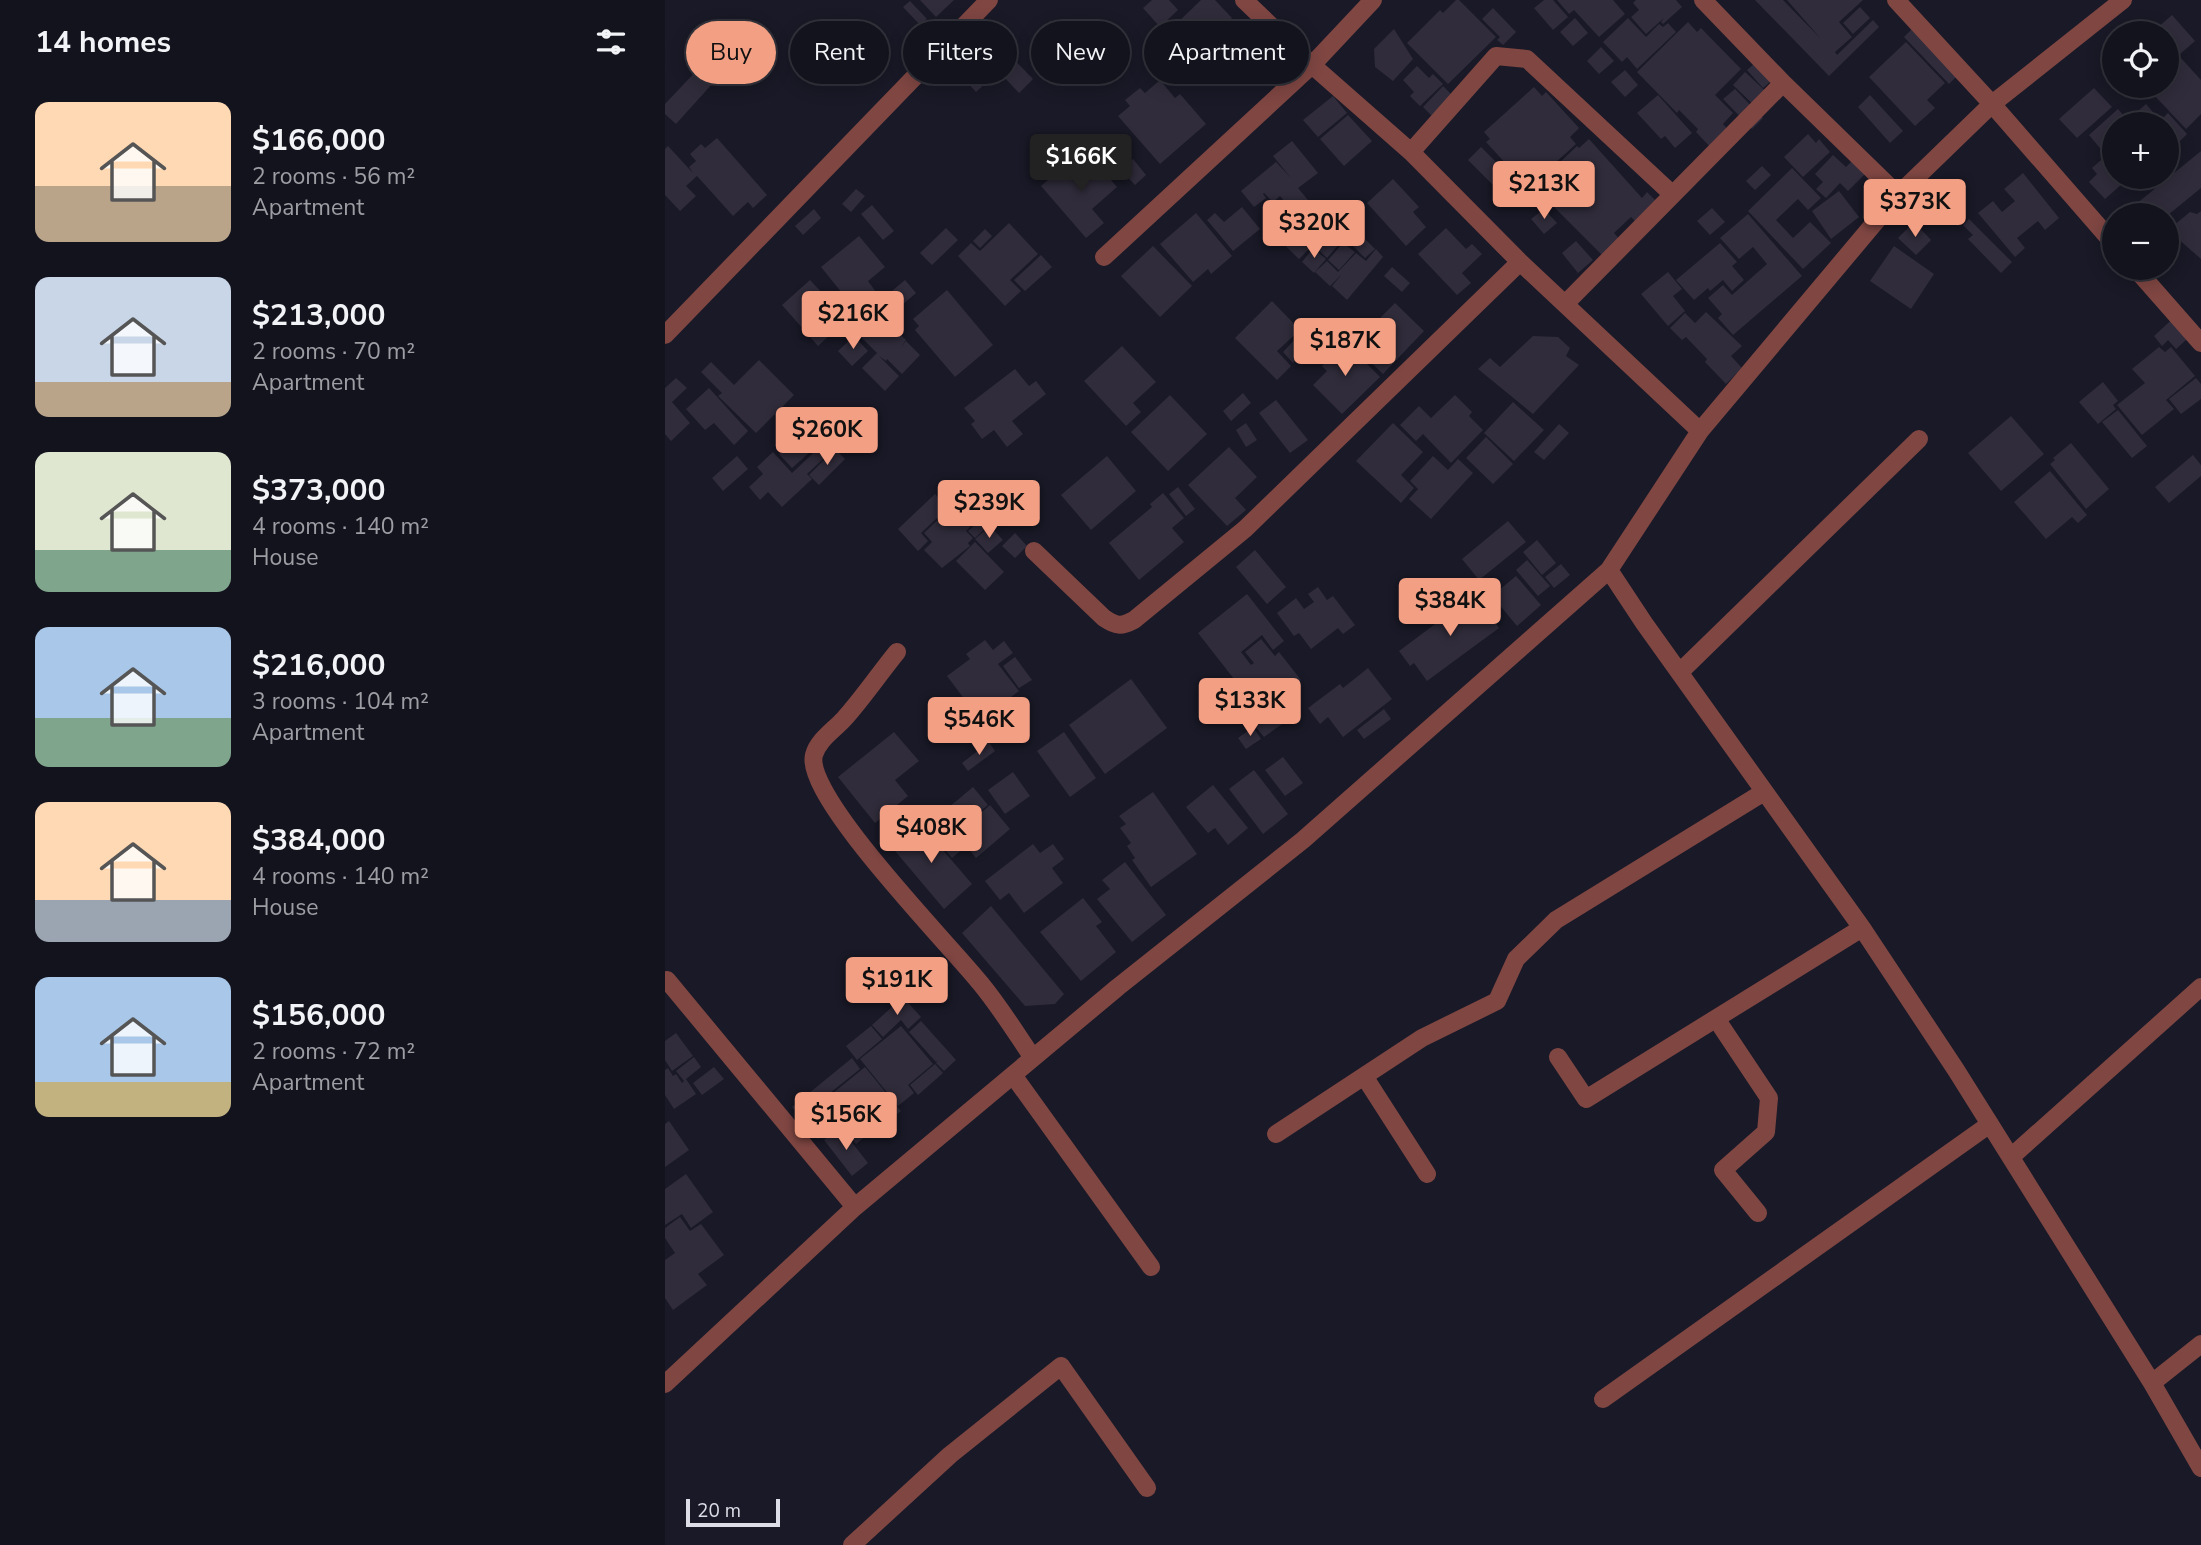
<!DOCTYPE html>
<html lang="en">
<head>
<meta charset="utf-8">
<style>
	body { margin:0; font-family:"Nunito Sans",sans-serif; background:#20202a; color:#f1f3f6; height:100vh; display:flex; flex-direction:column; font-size:26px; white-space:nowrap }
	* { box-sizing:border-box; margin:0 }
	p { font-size:23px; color:#9d9ea4 }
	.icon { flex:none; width:38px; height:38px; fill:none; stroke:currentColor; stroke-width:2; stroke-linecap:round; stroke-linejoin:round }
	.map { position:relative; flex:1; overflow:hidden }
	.side { display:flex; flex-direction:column; background:#13131d; width:665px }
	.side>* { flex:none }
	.guide { position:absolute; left:21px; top:21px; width:665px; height:63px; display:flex; gap:14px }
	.buttons { position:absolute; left:1437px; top:21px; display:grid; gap:14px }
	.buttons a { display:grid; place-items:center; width:77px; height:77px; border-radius:50%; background:#13131d; box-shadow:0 4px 18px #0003,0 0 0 2px #32323b; font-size:35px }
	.scale { position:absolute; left:21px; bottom:18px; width:94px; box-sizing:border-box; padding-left:7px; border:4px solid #dddde7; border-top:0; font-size:19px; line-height:24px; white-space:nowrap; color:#dddde7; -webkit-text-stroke:5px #191927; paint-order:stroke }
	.price { position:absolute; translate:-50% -60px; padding:0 16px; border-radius:7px; background:#f39f83; color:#111; font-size:23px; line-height:46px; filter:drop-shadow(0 2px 4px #0008) }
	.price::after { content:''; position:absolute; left:50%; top:42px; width:21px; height:16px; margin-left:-10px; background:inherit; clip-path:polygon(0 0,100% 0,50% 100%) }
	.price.on { background:#222; color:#fff }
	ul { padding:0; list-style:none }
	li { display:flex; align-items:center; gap:21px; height:175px; padding:0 35px }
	li span { display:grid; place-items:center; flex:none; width:196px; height:140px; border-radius:14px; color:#555 }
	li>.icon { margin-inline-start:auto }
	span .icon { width:84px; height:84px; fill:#fffc; stroke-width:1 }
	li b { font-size:30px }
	h2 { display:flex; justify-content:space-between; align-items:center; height:84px; padding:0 35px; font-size:30px }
	.pill { padding:0 24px; border-radius:32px; background:#13131d; box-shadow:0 4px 18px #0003,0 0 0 2px #32323b; font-size:24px; line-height:63px }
	.pill.on { background:#f39f83; color:#111 }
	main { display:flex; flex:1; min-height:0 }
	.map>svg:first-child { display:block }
	.building { fill:#302c3b }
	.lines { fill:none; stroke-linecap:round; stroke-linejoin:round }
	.minor { stroke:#7f4642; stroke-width:18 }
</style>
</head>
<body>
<main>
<section class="side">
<h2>14 homes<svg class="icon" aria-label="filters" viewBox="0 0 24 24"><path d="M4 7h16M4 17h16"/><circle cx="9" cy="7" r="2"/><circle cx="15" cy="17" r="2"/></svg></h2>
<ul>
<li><span style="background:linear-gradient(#ffd9b3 60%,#b9a48a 0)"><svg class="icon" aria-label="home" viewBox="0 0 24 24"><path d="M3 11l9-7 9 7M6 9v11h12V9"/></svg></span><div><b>$166,000</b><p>2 rooms · 56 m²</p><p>Apartment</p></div></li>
<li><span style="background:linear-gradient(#c9d6e8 75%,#b9a48a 0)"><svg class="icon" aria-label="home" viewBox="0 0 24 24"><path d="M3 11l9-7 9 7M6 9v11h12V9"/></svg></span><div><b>$213,000</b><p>2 rooms · 70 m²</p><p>Apartment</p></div></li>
<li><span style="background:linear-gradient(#dfe7d0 70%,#7fa58c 0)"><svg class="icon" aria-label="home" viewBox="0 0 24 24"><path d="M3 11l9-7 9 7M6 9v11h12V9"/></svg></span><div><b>$373,000</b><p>4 rooms · 140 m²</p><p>House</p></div></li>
<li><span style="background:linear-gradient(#a9c7e8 65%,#7fa58c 0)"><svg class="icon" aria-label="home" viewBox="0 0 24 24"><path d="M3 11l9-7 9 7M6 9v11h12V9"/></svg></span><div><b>$216,000</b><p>3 rooms · 104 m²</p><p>Apartment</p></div></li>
<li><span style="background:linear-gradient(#ffd9b3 70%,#9aa5b1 0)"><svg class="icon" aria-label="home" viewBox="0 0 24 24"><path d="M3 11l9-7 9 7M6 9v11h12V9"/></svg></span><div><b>$384,000</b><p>4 rooms · 140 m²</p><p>House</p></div></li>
<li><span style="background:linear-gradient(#a9c7e8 75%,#c2b280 0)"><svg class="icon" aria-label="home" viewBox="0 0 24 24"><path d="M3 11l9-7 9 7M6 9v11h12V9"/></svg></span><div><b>$156,000</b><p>2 rooms · 72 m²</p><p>Apartment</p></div></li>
</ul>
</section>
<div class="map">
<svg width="1536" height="1545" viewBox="0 0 1536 1545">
	<rect width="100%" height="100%" fill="#191927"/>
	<path class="building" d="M255,0H289L271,17Z
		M487,0H504L513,10L495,27L478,8Z
		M536,0H550L567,18L555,29L580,55L550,83L525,57L533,48L510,25Z
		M791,0H794L831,37L783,84L742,43L775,10L778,13Z
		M879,0H888L903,17L888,30L869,8Z
		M892,0H948L960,14L934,37L909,10L904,14Z
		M971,0H1011L1017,7L998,24L996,22L999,18L981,34L966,17L974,10L968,3Z
		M1090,0H1118L1156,39L1122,0H1198L1174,22L1187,37L1170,52L1172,55L1208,20L1214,27L1164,76Z
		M245,1L262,19L255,25L238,7Z
		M1195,7L1205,18L1188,34L1178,23Z
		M828,8L851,32L838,45L832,40L835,37L817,19Z
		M1507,15L1530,41L1514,55L1502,42V33H1494L1490,30Z
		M910,18L923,33L908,46L895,32Z
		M963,18L981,37L994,24L998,27L1003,23L1011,32L972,69L962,57L957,62L938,42Z
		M1023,22L1032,32L1036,28L1076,69L1050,95L1068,113L1058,124L1066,133L1048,150L1031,132L1033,129L1014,110L1012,113L972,72Z
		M729,29L748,59L728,81L710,67L709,49Z
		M1247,29L1292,76L1284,84L1239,37Z
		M1241,42L1280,83L1262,100L1270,108L1250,126L1204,77Z
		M337,47L368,79L354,93L324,61Z
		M936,47L949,61L934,74L922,61Z
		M1515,57L1536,80V114L1521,129L1487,93L1494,86H1502V79L1505,76L1502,69Z
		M323,62L332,73L311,92L301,81Z
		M1089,64L1105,82L1098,88L1082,70Z
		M752,66L764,78L768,74L778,84L755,106L745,96L749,92L738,80Z
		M33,69L48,83L11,124L0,114V104Z
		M960,70L973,85L960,97L946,82Z
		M1080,72L1109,99L1096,112L1068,85Z
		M495,80L510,98L515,94L541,124L495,164L453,116L465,106L460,100L475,88L480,93Z
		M778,86L787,95L767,116L758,107Z
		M869,87L877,96L881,92L914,128L905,137L911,144L868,183L859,172L853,177L821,142L825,139L819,132Z
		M1429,88L1447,107L1412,138L1394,119Z
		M1070,89L1098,118L1087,129L1058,99Z
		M993,95L1027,133L1010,148L1000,136L996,139L972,113Z
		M1205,95L1238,131L1225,143L1193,107Z
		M668,96L682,113L653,137L638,120Z
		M1481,104L1498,124H1468L1464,119Z
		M1453,109L1466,124H1449V165L1424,135Z
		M1503,113L1522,134L1510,146L1502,137L1506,131L1496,120Z
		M683,115L707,141L679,166L655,139Z
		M1143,134L1151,143L1154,139L1165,152L1138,177L1119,157Z
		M52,138L102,195L88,208L83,202L68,216L32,176L21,186L31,196L15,211L0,195V149L3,146L28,173L24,167L31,161L25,154L36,144L40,148Z
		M924,139L977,198L982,192L995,205L974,225L966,217L949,233L957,242L940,258L869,187L912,146L914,148Z
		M416,141L425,153L402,171L392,160Z
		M627,141L653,173L633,188L643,200L628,212L615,196L608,202L599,193L598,194L601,198L589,207L576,191L611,162L626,178L608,156Z
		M816,147L848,179L835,192L803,160Z
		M1536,151V188L1503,215H1470L1465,209Z
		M425,155L452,187L427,209L439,223L421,238L376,186L396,169L402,175Z
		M1168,155L1181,167L1188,160L1201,173L1183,191L1175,183L1161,198L1151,189L1158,182L1150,174Z
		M468,159L481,175L470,185L456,170Z
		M1436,160L1457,184L1440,199L1424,182L1432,174L1427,168Z
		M1097,166L1106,175L1090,190L1081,181Z
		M1127,168L1156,198L1143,210L1133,199L1111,220L1128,238L1145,222L1166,243L1138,269L1083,211Z
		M1358,173L1394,218L1380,230L1373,221L1352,238L1360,248L1350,257L1313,213L1328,201L1337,212L1350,201L1339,189Z
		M728,179L754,207L748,212L761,227L741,246L702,203Z
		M853,184L861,192L848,205L840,196Z
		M191,189L200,196L186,212L177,204Z
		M1174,191L1194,217L1166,239L1147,211Z
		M207,205L229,231L218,240L196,214Z
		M577,207L595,229L568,251L542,220L550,213L559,222Z
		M1047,208L1060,222L1045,235L1032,221Z
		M149,209L156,218L138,235L130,226Z
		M879,209L892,223L879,234L866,219Z
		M653,211L668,226L678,217L710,249L700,258L678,236L674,239L664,229L634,259L610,236L629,216L632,219L639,213L646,219Z
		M1536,211V259L1503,230L1525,212L1532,214Z
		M531,213L567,256L546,274L543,269L528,282L495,244Z
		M1083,214L1137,276L1068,335L1053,318L1057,314L1043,298L1058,285L1067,295L1102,264L1088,247L1074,259L1055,238Z
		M1304,219L1347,262L1336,273L1303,239L1308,235L1298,225Z
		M1249,222L1266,240L1251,255L1233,238Z
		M344,223L373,254L345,280L356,291L340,306L293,256L306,243L315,251Z
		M281,228L293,240L267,265L255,253Z
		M781,228L801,249L807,244L817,254L797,273L806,283L792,295L753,254Z
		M320,229L327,236L315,248L308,241Z
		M663,232L675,243L662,258L650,247Z
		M194,236L220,267L203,281L211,292L190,309L156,267Z
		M911,241L928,260L913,273L897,253Z
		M678,243L690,252L674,270L663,260Z
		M1055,243L1072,262L1067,266L1079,280L1067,291L1058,280L1045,291L1043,288L1029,300L1011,280Z
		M488,246L527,286L495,317L456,276Z
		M1229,246L1269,274L1246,309L1205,281Z
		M648,248L661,259L649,273L637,262Z
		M711,249L718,257L682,300L667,286L677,274L665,286L650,272L662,261L673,272L691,253L701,261Z
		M376,255L387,267L360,291L349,280Z
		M727,267L745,283L737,292L719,276Z
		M1003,272L1017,289L1008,296L1020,311L1003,326L976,294Z
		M145,280L182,319L153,346L117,305Z
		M240,280L251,293L222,318L210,305Z
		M282,290L328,345L290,377L250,330L254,326L248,319Z
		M607,301L635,330L612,351L626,366L612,380L570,338Z
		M730,303L759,331L718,374L685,342L701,326L704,329Z
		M207,307L241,340L236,347L241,341L255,355L237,374L222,359L221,361L214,356L234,376L220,391L197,368L212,353L187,328Z
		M1041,312L1077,346L1066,356L1077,368L1061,384L1040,362L1042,359L1021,337L1017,340L1005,328L1020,313L1030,323Z
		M1514,313L1531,331L1511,349L1503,340L1497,346L1489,336Z
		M636,333L647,344L628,363L618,352Z
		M189,336L203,351L187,366L173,351Z
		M868,336L893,337L905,348L901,356L914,365L868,414L813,369L825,358L835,367Z
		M680,342L715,377L677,414L648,385L662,371L657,366Z
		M457,346L491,382L468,403L476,412L461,426L419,381Z
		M1494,347L1500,352L1506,347L1530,376L1501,400L1509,409L1477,435L1452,405L1480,383L1467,369Z
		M94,360L129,395L91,433L53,396L57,393L36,372L46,362L69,385Z
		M350,369L364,386L371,381L381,394L347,421L358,434L342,447L329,430L317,439L306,424L310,421L299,408Z
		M11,378L22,388L7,402L25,423L6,441L0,434V388Z
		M1531,378L1536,384V399L1516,414L1504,399Z
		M1438,382L1453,401L1448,405L1451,409L1433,424L1414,402Z
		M44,388L83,431L69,445L49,423L40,430L21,409Z
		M578,393L586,403L566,421L558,411Z
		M505,395L542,434L503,471L466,432Z
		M790,395L807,412L804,416L818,430L786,463L758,434L751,441L735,425L754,406L766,418Z
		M611,400L643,440L625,453L594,413Z
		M848,402L879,430L849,461L819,433Z
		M1453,410L1482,446L1467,458L1437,422Z
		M1346,416L1379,454L1336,491L1303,453Z
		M150,422L162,437L127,468L114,454Z
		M581,423L592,440L581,447L571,430Z
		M728,423L758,452L736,475L749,488L736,503L691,461Z
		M894,424L904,433L879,460L869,452Z
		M821,437L848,464L828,484L801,458Z
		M161,441L169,449L142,474L147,479L117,507L103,492L95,500L84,487L98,474L92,467L108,452L127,473Z
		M1406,443L1444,489L1421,509L1385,464L1390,460L1388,458Z
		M564,447L592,477L570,498L581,510L562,526L523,485Z
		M170,449L180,459L154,485L144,475Z
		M1528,455L1536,465V476L1504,503L1490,487Z
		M72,456L83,469L58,491L47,478Z
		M442,456L471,491L426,530L396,495Z
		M768,456L783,470L793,459L808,473L766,519L744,499L753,489L745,481Z
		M1385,471L1422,515L1413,523L1407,517L1381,539L1349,502Z
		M513,487L530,509L521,516L504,494Z
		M289,490L316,516L306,525L280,499Z
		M498,493L519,518L507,528L519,542L474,580L444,543L487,507L485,504Z
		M270,494L283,508L256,533L263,541L253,551L233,529Z
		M286,507L305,527L301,531L308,538L303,543L305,546L277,568L259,550L267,542L259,533Z
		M319,517L325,524L310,538L303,531Z
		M843,521L861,542L814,580L797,559Z
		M325,526L338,540L323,553L310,539Z
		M350,533L362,546L350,558L337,546Z
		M872,540L891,563L877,575L858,552Z
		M310,542L339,572L320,590L291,561Z
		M590,550L621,587L602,604L571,567Z
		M862,560L885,586L873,596L851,570Z
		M896,564L905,575L889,588L880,577Z
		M851,576L876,605L852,626L827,596Z
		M653,587L662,600L668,596L690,625L678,634L673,628L646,649L634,633L629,636L612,613L631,598L639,609L649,602L643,594Z
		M582,594L619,641L608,650L597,635L576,652L586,665L589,663L580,652L596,639L610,656L614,652L636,680L601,709L593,700L578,713L558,688L569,679L533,633Z
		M809,595L834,628L762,681L749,663L745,666L734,651Z
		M320,640L328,650L339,641L348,653L333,664L354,691L315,720L282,676L305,659L301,654Z
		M350,657L367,680L354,688L338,666Z
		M703,668L727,699L678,737L663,717L655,724L643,708L675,684L678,688Z
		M466,679L502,728L440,774L404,725Z
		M626,698L635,711L599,737L590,726Z
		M719,709L726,719L699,739L692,730Z
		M588,727L596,739L581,749L573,738Z
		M229,732L254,761L230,780L243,796L210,823L173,777Z
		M399,732L431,778L405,797L372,751Z
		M324,742L330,751L303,771L297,763Z
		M618,757L638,783L620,796L600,770Z
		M589,770L623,814L598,834L564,789Z
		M348,772L365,796L340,814L323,790Z
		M548,785L583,828L563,845L550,828L543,833L521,807Z
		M308,787L323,805L276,842L265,828L274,822L271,818Z
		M488,792L532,854L486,887L467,860L470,858L462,846L466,843L455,828L461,824L454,816Z
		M325,805L345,829L311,858L301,846L287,858L277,846Z
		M253,821L307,884L279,909L225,845Z
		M368,844L375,853L388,844L399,859L387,868L398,883L359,913L344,893L335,900L320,881Z
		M460,862L501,915L467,942L432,899L445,889L437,880Z
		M418,898L437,922L431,926L451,952L416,981L375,932Z
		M326,906L399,994L390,1004L360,1006L297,933Z
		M238,997L256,1017L243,1029L236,1020L218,1037L207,1025Z
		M256,1021L291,1060L279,1071L271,1063L273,1060L271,1062L244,1032Z
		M206,1026L217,1039L192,1060L181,1046Z
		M236,1026L268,1064L243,1085L249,1093L233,1106L195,1059Z
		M11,1033L28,1056L7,1071L0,1060V1041Z
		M29,1057L36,1067L21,1079L31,1094L9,1109L0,1095V1070L3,1068L8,1076L11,1074L17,1083L19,1081L11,1071Z
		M187,1058L195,1069L149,1106L167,1128L153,1139L127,1107Z
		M270,1064L278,1073L253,1095L245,1085Z
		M49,1067L59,1079L37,1095L28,1083Z
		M200,1067L226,1099L200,1120L208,1130L191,1144L174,1123L169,1127L152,1106Z
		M227,1100L236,1111L211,1131L202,1120Z
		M4,1121L24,1150L0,1167V1124Z
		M175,1127L203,1163L187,1176L159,1140Z
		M21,1174L48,1212L26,1228L17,1214L0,1225V1189Z
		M15,1217L25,1231L36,1224L59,1255L33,1274L42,1285L8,1310L0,1298V1260L10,1253L0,1238V1228Z"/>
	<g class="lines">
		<path class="minor" d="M579,0L647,65L746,152L855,262L1035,431
			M1038,0L1118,83L1233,195
			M1231,0L1327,104L1449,244
			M746,152L831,56L862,59L1007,194
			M439,257L647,65L708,0
			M1470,268L1536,343
			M901,303L1118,83
			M0,335L324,0
			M369,551L439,618C451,626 456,627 469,620L580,529L855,262
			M944,570L979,623L1197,928L1291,1070L1487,1383L1536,1468
			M232,652C214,674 198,698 179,719C169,730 153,740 149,755C138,796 287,947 316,984C335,1007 351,1033 368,1058
			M1015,672L1254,439
			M2,980L190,1207
			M1052,1020L1104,1098L1101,1132L1058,1170L1093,1213
			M893,1057L921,1099L1197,928
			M348,1075L486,1267
			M699,1076L762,1174
			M611,1134L757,1038L832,1001L851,959L891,920L1099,792
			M1346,1157L1536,987
			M1487,1383L1536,1344
			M0,1384L190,1207L453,987L638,840L944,570L1035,431L1233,195L1327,104L1458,0
			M938,1399L1325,1124
			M187,1545L285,1455L396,1366L482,1488"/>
	</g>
</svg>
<div class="buttons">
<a><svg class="icon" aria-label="locate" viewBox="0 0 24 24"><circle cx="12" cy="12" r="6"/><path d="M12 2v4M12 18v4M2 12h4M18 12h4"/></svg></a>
<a>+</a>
<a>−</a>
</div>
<div class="scale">20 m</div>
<b class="price on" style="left:416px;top:194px">$166K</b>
<b class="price" style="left:879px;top:221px">$213K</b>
<b class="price" style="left:1250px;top:239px">$373K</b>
<b class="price" style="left:649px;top:260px">$320K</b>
<b class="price" style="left:188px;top:351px">$216K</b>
<b class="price" style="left:680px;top:378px">$187K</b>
<b class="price" style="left:162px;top:467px">$260K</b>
<b class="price" style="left:324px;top:540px">$239K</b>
<b class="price" style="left:785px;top:638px">$384K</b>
<b class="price" style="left:585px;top:738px">$133K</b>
<b class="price" style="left:314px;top:757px">$546K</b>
<b class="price" style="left:266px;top:865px">$408K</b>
<b class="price" style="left:232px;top:1017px">$191K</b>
<b class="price" style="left:181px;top:1152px">$156K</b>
<div class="guide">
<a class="pill on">Buy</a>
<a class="pill">Rent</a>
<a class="pill">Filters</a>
<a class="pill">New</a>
<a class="pill">Apartment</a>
</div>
</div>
</main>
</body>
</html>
